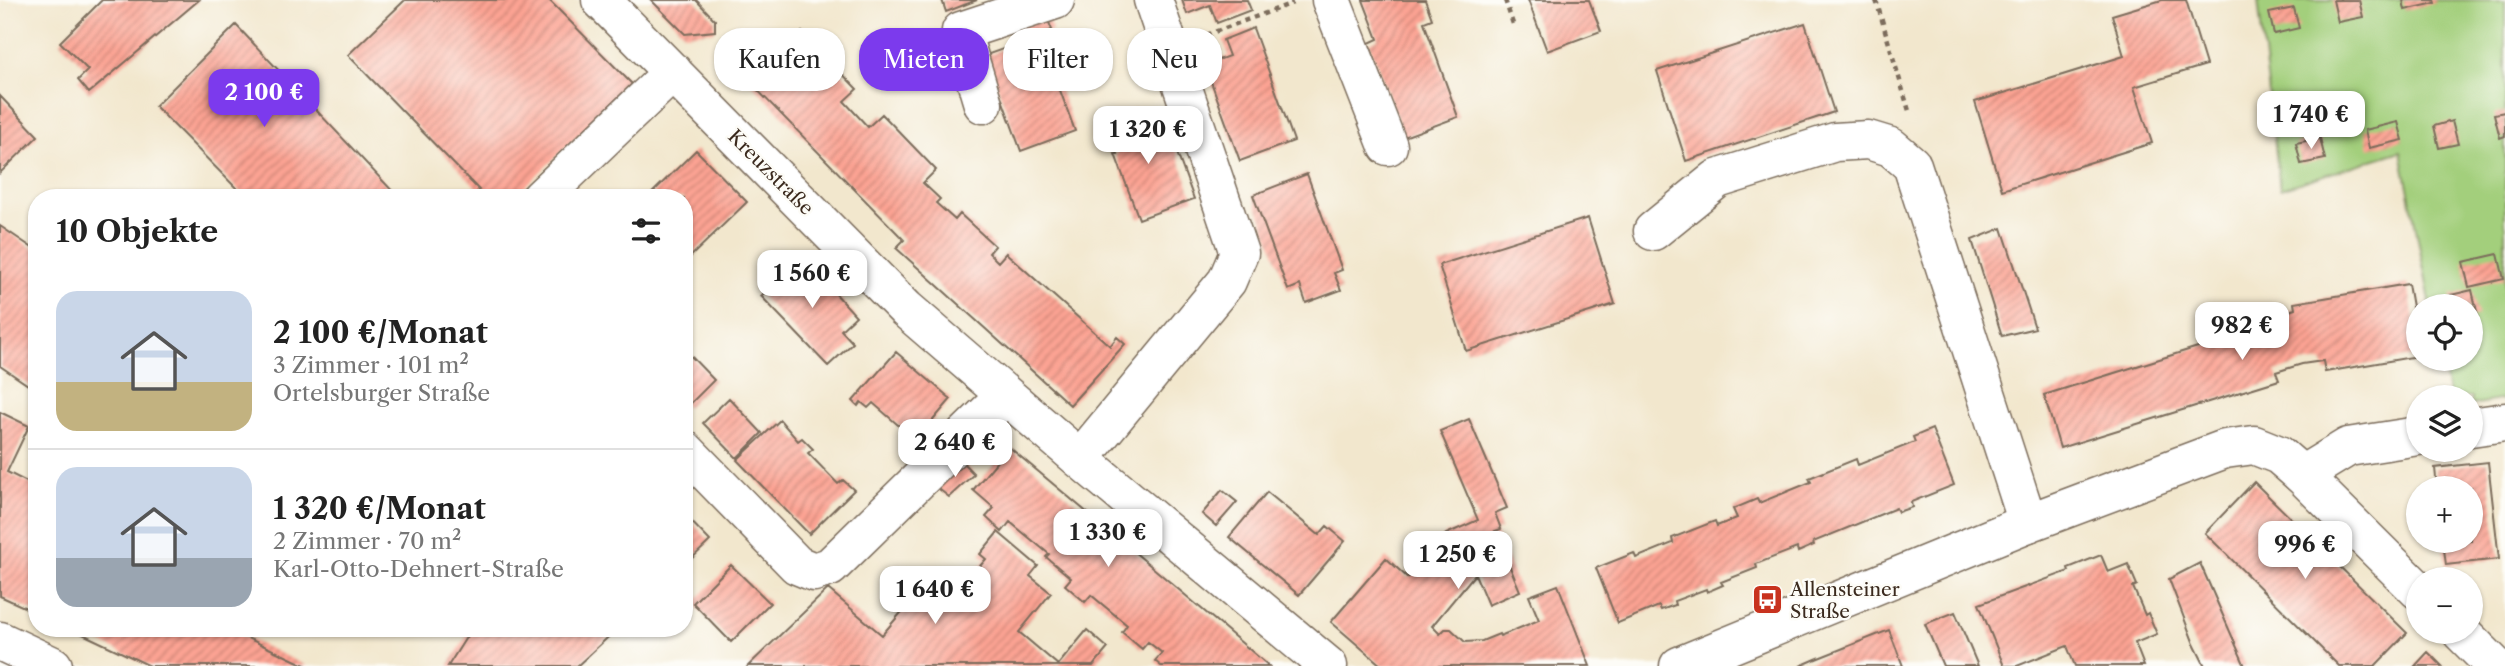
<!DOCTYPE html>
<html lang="de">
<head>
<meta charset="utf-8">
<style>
	body { margin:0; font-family:"Libre Caslon Text",serif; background:#f2f2f2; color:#222; height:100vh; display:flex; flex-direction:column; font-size:26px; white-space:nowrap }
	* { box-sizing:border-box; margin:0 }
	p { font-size:23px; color:#767676 }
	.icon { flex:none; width:38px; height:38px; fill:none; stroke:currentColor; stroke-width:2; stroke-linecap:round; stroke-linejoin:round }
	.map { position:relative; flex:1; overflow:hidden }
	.details { position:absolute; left:28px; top:189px; width:665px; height:448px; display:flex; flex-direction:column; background:#fff; border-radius:28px; box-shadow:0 2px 5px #0004 }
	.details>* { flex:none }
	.guide { position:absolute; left:714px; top:28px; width:665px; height:63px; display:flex; gap:14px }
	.fabs { position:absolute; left:2406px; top:294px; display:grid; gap:14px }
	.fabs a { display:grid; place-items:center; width:77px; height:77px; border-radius:50%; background:#fff; box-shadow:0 2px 5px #0004; font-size:35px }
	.price { position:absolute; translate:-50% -60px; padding:0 16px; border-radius:14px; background:#fff; color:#222; font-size:23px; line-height:46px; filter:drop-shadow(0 2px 4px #0008) }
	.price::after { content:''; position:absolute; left:50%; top:42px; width:21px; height:16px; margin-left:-10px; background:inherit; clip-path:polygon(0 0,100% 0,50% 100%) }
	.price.on { background:#7c3aed; color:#fff }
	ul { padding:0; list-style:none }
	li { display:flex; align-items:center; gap:21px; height:175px; padding:0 28px }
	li+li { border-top:2px solid #e0e0e0 }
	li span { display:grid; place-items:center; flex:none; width:196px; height:140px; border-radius:21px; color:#555 }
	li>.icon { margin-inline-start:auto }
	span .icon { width:84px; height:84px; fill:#fffc; stroke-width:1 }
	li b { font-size:30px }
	h2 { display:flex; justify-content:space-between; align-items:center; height:84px; padding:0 28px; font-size:30px }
	.tag { padding:0 24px; border-radius:28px; background:#fff; box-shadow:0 2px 5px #0004; font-size:24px; line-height:63px }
	.tag.on { background:#7c3aed; color:#fff }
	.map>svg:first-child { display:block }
	.garden { fill:#a3cf7c; stroke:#6f7c4d; stroke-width:2 }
	.building { fill:url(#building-hatch) }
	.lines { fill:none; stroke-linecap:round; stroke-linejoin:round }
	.minor-casing { stroke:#7b6c5b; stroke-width:41 }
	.tertiary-casing { stroke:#7b6c5b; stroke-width:41 }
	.path { stroke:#7b6c5b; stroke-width:4.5; stroke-dasharray:5 5; stroke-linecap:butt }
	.minor { stroke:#fff; stroke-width:38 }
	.tertiary { stroke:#fff; stroke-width:38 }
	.labels { text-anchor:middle; stroke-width:5; stroke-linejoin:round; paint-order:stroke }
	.street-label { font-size:19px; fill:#3b2a1e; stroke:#fdfcf7 }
	.poi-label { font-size:19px; fill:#3b2a1e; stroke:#fdfcf7; text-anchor:start }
</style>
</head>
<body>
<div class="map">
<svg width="2505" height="666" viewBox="0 0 2505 666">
	<defs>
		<pattern id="building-hatch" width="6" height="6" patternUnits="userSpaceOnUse" patternTransform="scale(1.75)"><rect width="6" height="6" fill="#fca393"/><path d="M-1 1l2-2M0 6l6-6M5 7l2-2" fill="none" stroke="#cd8577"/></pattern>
	</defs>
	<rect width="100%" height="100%" fill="#fdfcf7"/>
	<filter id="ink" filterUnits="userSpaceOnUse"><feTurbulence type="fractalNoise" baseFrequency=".0143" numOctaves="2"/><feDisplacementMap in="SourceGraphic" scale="14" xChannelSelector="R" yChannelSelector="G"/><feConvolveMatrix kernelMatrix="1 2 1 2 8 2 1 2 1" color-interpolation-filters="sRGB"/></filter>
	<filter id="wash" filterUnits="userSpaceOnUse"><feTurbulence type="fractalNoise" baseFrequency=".00686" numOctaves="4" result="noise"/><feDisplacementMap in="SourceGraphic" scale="28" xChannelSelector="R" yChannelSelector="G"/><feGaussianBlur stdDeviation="1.57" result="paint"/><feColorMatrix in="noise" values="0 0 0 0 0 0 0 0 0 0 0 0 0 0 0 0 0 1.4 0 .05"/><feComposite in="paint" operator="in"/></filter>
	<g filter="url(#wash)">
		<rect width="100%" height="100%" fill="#f2e7cd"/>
		<path class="garden" d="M2258,0H2505V399L2471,405V397H2449L2441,359H2471V306H2431L2401,151L2280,189Z"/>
		<g id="blocks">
			<path class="building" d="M102,0H199L89,93L78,80L88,70L60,42Z
				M405,0H549L632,84L513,198H470L479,190L348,55Z
				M651,0H696L715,20V31L685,34Z
				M942,0H977L946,12Z
				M1182,0H1247L1251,10L1217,23L1210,5L1187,14Z
				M1363,0H1425L1432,19L1424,22L1458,117L1404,137L1369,43L1378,39Z
				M1528,0H1589L1601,31L1547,51Z
				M2162,0H2186L2206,65L2134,87L2152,143L2002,190L1975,102L2124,56L2112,15Z
				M2333,0H2359L2363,17L2338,22Z
				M2403,0H2434L2435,3L2405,10Z
				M2294,8L2299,28L2274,34L2269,13Z
				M1046,15L1052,30L1040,36L1075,131L1021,151L986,55L1020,43L1014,27Z
				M1805,23L1834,112L1686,161L1657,71Z
				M236,25L399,198H246L155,106Z
				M1253,28L1294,141L1240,161L1205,65L1229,56L1223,40Z
				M776,32L789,45L802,32L857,89L844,101L868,127L882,114L936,170L923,183L940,199L936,203L955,220L960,214L995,246L989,253L998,262L1006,253L1110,346L1117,337L1125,344L1070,405L896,248L904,240L738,70Z
				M0,96L38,136L0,173Z
				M1135,108L1142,126L1146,124L1152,141L1170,134L1194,199L1139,219L1115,154H1118L1103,120Z
				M2505,112V136L2500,138L2494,114Z
				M2452,121L2458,144L2439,148L2434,126Z
				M2398,122L2403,140L2369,148L2365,130Z
				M2320,138L2325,159L2301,164L2296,143Z
				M696,150L747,202L684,263V198H647Z
				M1307,174L1342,270L1334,273L1341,290L1306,303L1300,285L1288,290L1253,195Z
				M1588,218L1615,304L1466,351L1439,265Z
				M0,226L37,251V391L0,366Z
				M2002,228L2035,328L2002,336L1972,240Z
				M2498,254L2504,279L2469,287L2463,262Z
				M802,257L856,316L841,330L853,343L828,366L761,296Z
				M2408,284L2415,324L2418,323V356L2325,372L2323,361L2302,364L2276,372L2279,380L2060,448L2044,395L2262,327L2260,320L2295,309L2294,303Z
				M2472,290L2478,316L2471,317V306H2454L2451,295Z
				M684,349L714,380L687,407L684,404Z
				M896,352L951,399L912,445L901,435L905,431L873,403L868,408L861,402L858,406L853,401Z
				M729,398L762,433L737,458L703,423Z
				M0,412L29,426L7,472L37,487V613L0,596Z
				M1469,419L1507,508L1495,513L1501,529L1495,531L1520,591L1488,605L1475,574L1432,626L1440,634L1445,629H1451L1465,642L1482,641L1499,634L1500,636L1539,620L1529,596L1558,585L1590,666H1382L1331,622L1386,558L1408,578L1446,534L1478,520L1440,431Z
				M780,420L798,441L802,438L813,449L808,453L838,484L843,480L854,490L809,534L737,460Z
				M1932,429L1954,485L1911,502L1912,507L1898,512L1896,508L1813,542L1814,545L1798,552L1797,548L1756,564L1757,568L1721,582L1723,585L1707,592L1706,589L1674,601L1675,605L1661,610L1659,606L1618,623L1596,568L1634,553L1636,558L1673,543L1672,538L1715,521L1717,526L1737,518L1733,509L1757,499L1759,503L1811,482L1809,478L1856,459L1858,465L1915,442L1913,437Z
				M1009,447L1145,561L1269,666H1161L1155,661L1162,653L1148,642L1142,649L1122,632L1127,625L1091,595L1085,602L1065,585L1071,578L1046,557L1049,554L1010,522L1002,532L986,517L994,508L973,490Z
				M961,461L974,474L949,497L935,486Z
				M2488,462L2499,559L2446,565L2443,541H2471V488H2437L2435,468Z
				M2254,482L2407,633L2375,666H2339L2205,533Z
				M1222,490L1237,502L1216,526L1202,514Z
				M1267,492L1319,535L1327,526L1345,541L1299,595L1229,537Z
				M684,514L710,541L684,566Z
				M998,532L1038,566L1030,576L1051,593L1019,632L1058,665L1087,630L1108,648L1093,666H748L828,589L882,635L923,587L945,607L986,559L980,554Z
				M2101,555L2108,572L2128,564L2137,585L2133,587L2145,615L2148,613L2157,634L2135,643L2144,666H2075L2067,646L2017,666H2004L1979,604L2069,571L2068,568Z
				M2200,563L2245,666H2205L2194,644L2169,579Z
				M731,565L770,603L731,642L693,603Z
				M1955,612L1978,666H1943L1925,624Z
				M70,628H226L307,666H150Z
				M472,628H524L526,631L528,628H618L577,666H448Z
				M1889,630L1903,666H1800L1816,659Z
				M2428,652L2442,666H2415Z"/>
		</g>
	</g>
	<g filter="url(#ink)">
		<use href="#blocks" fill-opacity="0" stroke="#7b6c5b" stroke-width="2"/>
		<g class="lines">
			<defs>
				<path id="minor" d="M601,0L906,309L1080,459L1328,666
					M1331,0L1388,146
					M983,104L961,31L1055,0
					M541,198L673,72
					M1653,231L1717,179L1835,142L1868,140L1891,147L1912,165L2028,523
					M2471,427L2505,422
					M684,449L797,565L814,572L830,567L1006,395
					M1080,459L1227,281L1239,253L1153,0
					M2302,475L2348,447L2418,436
					M0,641L53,666"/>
				<path id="tertiary" d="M2461,632L2495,666
					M1679,666L2028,523L2225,449L2254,445L2279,455L2302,475L2418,590"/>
			</defs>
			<use href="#minor" class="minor-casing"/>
			<use href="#tertiary" class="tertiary-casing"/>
			<path class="path" d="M1505,0L1513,24
				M1876,0L1909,111
				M1206,35L1293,3"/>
			<use href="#minor" class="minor"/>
			<use href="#tertiary" class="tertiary"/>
		</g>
	</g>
	<defs>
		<symbol id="bus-square" viewBox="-11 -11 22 22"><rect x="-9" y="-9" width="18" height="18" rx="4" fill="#c8321e" stroke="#fdfcf7"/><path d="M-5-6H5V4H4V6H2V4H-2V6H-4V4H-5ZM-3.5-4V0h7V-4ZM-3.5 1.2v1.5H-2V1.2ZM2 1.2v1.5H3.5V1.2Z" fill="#fff"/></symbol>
	</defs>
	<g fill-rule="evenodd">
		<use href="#bus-square" x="1750" y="582" width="35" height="35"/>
	</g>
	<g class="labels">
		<g class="street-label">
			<text transform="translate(771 172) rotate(45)" y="7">Kreuzstraße</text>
		</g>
		<g class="poi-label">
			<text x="1790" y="596">Allensteiner<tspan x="1790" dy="22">Straße</tspan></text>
		</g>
	</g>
</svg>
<div class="fabs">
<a><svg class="icon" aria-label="locate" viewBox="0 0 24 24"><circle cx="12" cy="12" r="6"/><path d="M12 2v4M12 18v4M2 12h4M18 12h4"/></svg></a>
<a><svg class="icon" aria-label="layers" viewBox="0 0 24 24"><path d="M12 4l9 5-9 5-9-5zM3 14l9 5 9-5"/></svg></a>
<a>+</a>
<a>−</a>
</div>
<b class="price on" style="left:264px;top:129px">2 100 €</b>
<b class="price" style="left:2311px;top:151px">1 740 €</b>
<b class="price" style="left:1148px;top:166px">1 320 €</b>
<b class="price" style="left:812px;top:310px">1 560 €</b>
<b class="price" style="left:2242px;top:362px">982 €</b>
<b class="price" style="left:955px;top:479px">2 640 €</b>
<b class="price" style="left:1108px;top:569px">1 330 €</b>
<b class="price" style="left:2305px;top:581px">996 €</b>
<b class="price" style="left:1458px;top:591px">1 250 €</b>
<b class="price" style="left:935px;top:626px">1 640 €</b>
<div class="guide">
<a class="tag">Kaufen</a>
<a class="tag on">Mieten</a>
<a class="tag">Filter</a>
<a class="tag">Neu</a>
</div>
<section class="details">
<h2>10 Objekte<svg class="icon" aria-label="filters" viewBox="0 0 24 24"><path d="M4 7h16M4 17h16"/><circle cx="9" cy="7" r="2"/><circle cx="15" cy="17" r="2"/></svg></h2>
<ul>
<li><span style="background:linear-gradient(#c9d6e8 65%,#c2b280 0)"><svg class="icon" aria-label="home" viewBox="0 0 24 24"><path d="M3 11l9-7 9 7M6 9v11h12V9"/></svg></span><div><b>2 100 €/Monat</b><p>3 Zimmer · 101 m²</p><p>Ortelsburger Straße</p></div></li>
<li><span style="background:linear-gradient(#c9d6e8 65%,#9aa5b1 0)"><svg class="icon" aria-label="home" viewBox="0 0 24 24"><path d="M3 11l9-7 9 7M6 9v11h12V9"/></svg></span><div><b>1 320 €/Monat</b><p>2 Zimmer · 70 m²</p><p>Karl-Otto-Dehnert-Straße</p></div></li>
</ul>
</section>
</div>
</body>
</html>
